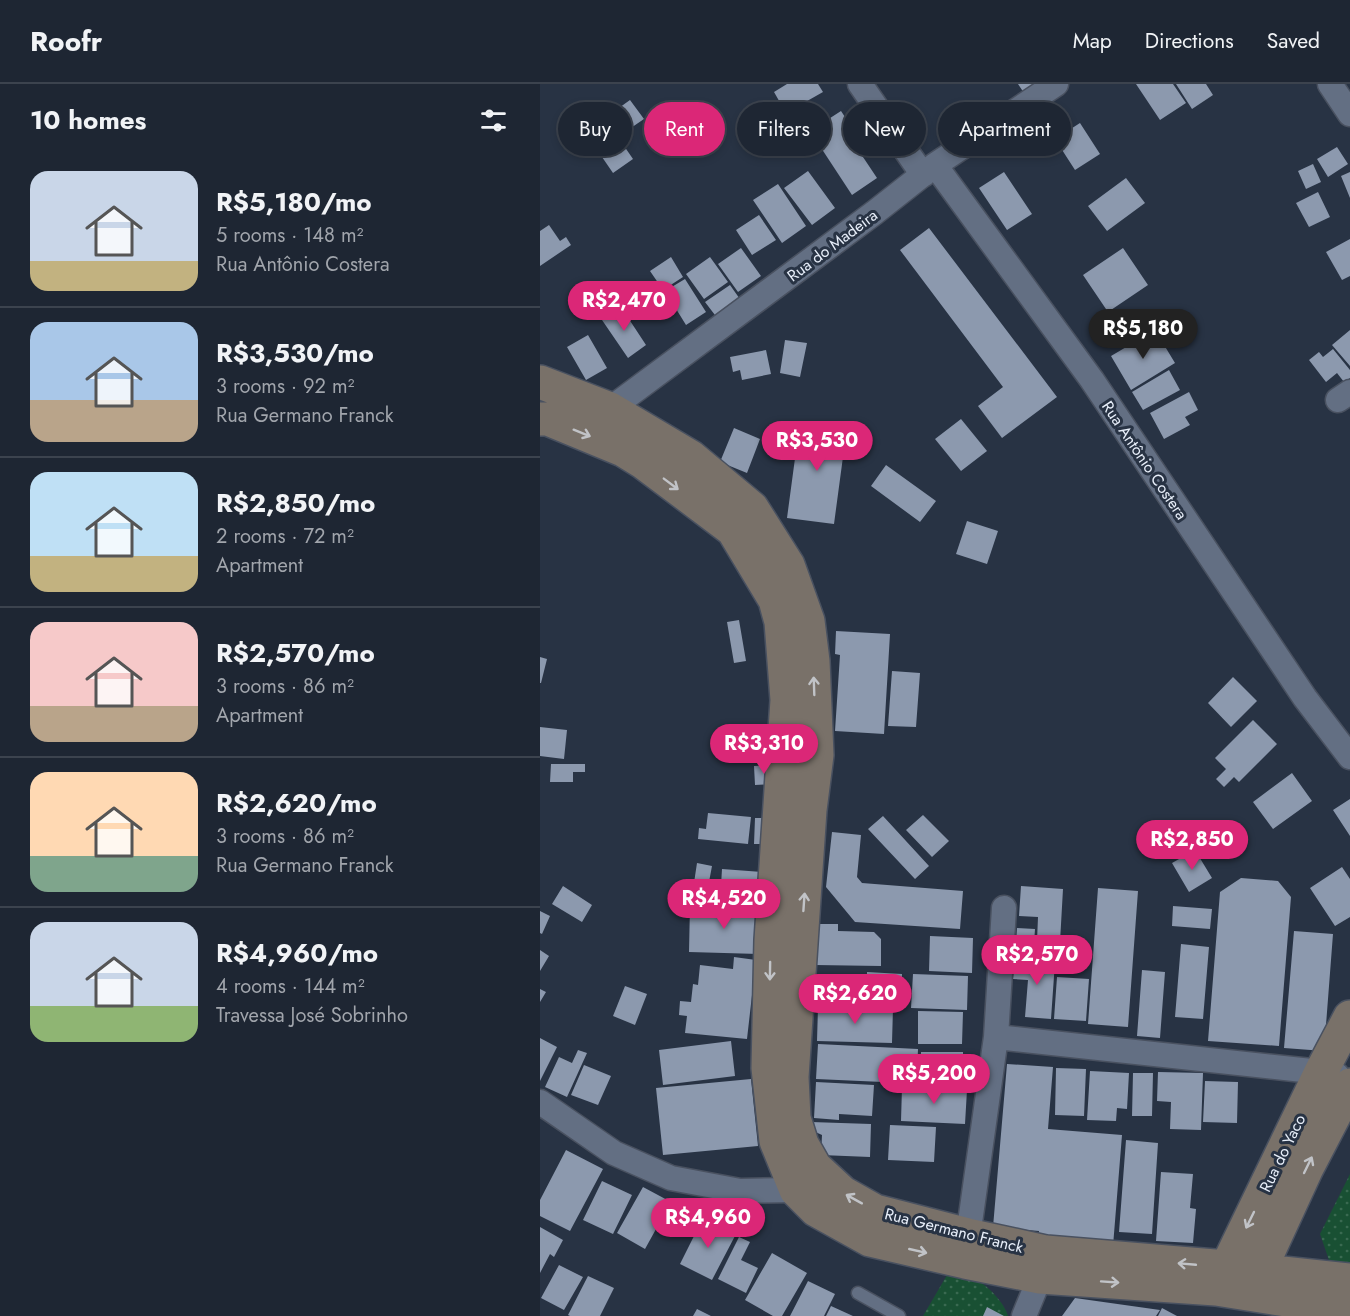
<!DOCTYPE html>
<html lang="en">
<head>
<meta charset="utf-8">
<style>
	body { margin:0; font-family:Jost,sans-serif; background:#262e3b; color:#f1f3f6; height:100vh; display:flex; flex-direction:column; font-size:22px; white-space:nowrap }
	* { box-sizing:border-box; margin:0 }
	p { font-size:20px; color:#a1a5ac }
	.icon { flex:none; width:33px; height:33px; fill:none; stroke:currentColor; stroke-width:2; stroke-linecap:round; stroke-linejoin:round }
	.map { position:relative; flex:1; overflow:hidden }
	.sheet { display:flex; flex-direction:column; background:#1e2633; width:540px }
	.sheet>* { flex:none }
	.guide { position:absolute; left:18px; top:18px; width:570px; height:54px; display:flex; gap:12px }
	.price { position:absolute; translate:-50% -51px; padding:0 14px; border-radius:21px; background:#db2777; color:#fff; font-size:20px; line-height:39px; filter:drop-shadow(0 2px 3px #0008) }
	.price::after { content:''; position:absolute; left:50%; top:36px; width:18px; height:14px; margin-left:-9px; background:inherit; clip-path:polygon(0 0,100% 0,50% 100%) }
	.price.active { background:#222; color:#fff }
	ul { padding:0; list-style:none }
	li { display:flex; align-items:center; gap:18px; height:150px; padding:0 30px }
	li+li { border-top:2px solid #3c434e }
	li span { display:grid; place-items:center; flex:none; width:168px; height:120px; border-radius:18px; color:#555 }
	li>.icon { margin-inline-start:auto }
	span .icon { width:72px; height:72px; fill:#fffc; stroke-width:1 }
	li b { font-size:26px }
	h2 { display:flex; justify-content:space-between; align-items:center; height:72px; padding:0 30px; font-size:26px }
	.chip { padding:0 21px; border-radius:27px; background:#1e2633; box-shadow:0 3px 9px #0003,0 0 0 2px #3c434e; font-size:21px; line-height:54px }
	.chip.active { background:#db2777; color:#fff }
	header { display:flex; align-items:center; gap:36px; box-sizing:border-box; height:84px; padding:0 30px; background:#1e2633; border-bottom:2px solid #3c434e }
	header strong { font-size:28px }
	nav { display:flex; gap:33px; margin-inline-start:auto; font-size:21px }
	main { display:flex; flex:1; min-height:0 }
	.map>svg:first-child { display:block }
	.green { fill:url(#green-dots) }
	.building { fill:#8c99ae }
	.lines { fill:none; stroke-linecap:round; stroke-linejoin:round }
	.lane-casing { stroke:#495160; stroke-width:15 }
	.street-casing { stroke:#495160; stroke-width:27 }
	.secondary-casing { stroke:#495160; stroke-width:36 }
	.lane { stroke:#636f83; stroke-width:12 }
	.street { stroke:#636f83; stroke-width:24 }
	.secondary { stroke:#797169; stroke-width:33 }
	.oneway { stroke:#c1c3c7 }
	.labels { text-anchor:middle; stroke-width:6; stroke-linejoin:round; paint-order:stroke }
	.street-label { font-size:16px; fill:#e8effa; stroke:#283344 }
</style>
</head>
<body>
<header>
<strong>Roofr</strong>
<nav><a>Map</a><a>Directions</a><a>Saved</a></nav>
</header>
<main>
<section class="sheet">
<h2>10 homes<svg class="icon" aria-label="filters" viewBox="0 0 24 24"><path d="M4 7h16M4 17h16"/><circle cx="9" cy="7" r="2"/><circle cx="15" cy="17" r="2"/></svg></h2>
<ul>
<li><span style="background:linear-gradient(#c9d6e8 75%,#c2b280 0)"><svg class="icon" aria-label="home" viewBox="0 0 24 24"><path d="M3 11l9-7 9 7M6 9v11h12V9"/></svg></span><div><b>R$5,180/mo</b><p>5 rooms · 148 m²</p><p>Rua Antônio Costera</p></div></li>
<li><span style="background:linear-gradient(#a9c7e8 65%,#b9a48a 0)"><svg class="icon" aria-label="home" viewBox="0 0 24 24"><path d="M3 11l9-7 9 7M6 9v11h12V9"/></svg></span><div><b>R$3,530/mo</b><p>3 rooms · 92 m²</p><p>Rua Germano Franck</p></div></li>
<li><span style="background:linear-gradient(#bfe0f5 70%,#c2b280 0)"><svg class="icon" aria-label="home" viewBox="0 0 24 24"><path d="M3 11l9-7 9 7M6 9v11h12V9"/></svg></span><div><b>R$2,850/mo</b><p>2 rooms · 72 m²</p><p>Apartment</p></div></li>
<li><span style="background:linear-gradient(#f6c9c9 70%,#b9a48a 0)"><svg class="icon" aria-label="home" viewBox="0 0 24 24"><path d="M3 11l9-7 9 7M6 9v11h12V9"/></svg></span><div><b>R$2,570/mo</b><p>3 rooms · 86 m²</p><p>Apartment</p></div></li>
<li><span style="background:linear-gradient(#ffd9b3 70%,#7fa58c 0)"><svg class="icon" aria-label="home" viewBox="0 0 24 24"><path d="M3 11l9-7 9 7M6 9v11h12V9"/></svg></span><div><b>R$2,620/mo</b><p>3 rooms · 86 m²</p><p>Rua Germano Franck</p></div></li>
<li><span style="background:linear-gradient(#c9d6e8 70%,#8fb573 0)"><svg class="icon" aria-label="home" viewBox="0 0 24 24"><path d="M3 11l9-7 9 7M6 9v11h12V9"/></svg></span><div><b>R$4,960/mo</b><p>4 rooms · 144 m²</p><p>Travessa José Sobrinho</p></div></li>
</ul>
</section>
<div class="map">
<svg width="810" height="1232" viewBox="0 0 810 1232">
	<defs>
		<pattern id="green-dots" width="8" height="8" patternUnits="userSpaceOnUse" patternTransform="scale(1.5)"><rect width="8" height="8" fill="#195033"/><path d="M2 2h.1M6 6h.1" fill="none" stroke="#3a6a51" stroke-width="1.8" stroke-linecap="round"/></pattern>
	</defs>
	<rect width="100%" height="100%" fill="#283344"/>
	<path class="green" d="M810,1090V1184L791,1182L780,1150Z
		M407,1191C416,1192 428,1192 436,1196C448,1201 465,1220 468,1232H383Z"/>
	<path class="building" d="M247,0H278L283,8L246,29L234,8Z
		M478,0H496L484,9Z
		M596,0H633L646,19L620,36Z
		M636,0H666L673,11L652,25Z
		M90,16L104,35L82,50L69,31Z
		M301,27L311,42L305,46L337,94L312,111L270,47Z
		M540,39L560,70L535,86L515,55Z
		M71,43L93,75L73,89L51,57Z
		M797,63L808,80L788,93L777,75Z
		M773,80L781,98L766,105L758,87Z
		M268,87L295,124L272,141L244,104Z
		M464,88L492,130L467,146L439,104Z
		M810,88V114L801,92Z
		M586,94L605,119L567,147L548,122Z
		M238,100L266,142L242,159L213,116Z
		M778,108L790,133L769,143L756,119Z
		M219,131L236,156L212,171L196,146Z
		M9,141L20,157L26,153L31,161L0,182V147Z
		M389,144L517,313L462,354L438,322L463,303L360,166Z
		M810,155V192L802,196L786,168Z
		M201,164L221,192L198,208L178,180Z
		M583,164L608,201L568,228L543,191Z
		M131,173L143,193L123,206L110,187Z
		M170,173L188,198L164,215L146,190Z
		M145,195L166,228L146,241L125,207Z
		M190,201L202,218L178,235L165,218Z
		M61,215L69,227L58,235L49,223Z
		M81,223L106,261L88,274L62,236Z
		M615,246L635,279L591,306L571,272Z
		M810,246V282L792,261Z
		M48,251L67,284L46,296L27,263Z
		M245,256L267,259L260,293L240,289Z
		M793,265L810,286V294L804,298L797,289L786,298L769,276L779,268L783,273Z
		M226,266L231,290L202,296L200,286L193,288L190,273Z
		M629,286L640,306L603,326L592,308Z
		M649,308L658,326L645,333L650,341L624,355L610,329Z
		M421,335L447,367L421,387L395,355Z
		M260,337L307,343L294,440L247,434Z
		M194,344L220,355L207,389L180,378Z
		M346,381L396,417L380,438L331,402Z
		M427,437L458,447L447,480L416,470Z
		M199,536L206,577L194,579L187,538Z
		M296,547L350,550L344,650L295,647L300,571L295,570Z
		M0,573L7,575L1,599H0Z
		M352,587L380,589L376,643L348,642Z
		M693,593L717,617L691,643L668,619Z
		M713,636L737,660L699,698L694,693L684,703L676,695L686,685L675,674Z
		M0,643L27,646L24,675L0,672Z
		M11,680H45V688H33V698H10Z
		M233,681L234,700L215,701L214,682Z
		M752,689L772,717L733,745L713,718Z
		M810,715V752L793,726Z
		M168,729L211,733L208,760L158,755L159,744L166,745Z
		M383,731L409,757L392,773L366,746Z
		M343,732L389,782L375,795L328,745Z
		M215,734H231L230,760H214Z
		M292,748L321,751L317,793L322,799L423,807L420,845L315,838L286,803Z
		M655,766L672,794L649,808L632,779Z
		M157,779L172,782L166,814L152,812Z
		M802,783L810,795V833L795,842L770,804Z
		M182,785L222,788L220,821L180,818Z
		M701,794L738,797L751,813L739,962L668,957L680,808Z
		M23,802L52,821L42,838L12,820Z
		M481,802L523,805L520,858L497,857L498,833L479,832Z
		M558,804L598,807L588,943L548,940Z
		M150,821L220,823L219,870L149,868Z
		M633,822L672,825L670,845L632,842Z
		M0,827L10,832L2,850L0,849Z
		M275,840H298V847L334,848L341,855V882L275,881Z
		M477,844L495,845L493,874L475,873Z
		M754,847L793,850L784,967L744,964Z
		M390,852L433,854L432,889L389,887Z
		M641,860L669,863L663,935L635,933Z
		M0,866L9,872L0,887Z
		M194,873L216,876L207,955L145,949L147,932L139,931L140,917L151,918L153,900L158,901L160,881L193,885Z
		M475,875L515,878L511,935L485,933L488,896L473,895Z
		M602,886L625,888L620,954L597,952Z
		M327,888L362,890L361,923L278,919L280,891L327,894Z
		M373,890L428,892L427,926L371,924Z
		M517,893L549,895L546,937L514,935Z
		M85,902L107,910L95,941L73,932Z
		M0,905L6,908L0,918Z
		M278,923L353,924L352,959L277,957Z
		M378,927L423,928L422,960H378Z
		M0,954L17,963L0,997Z
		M191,957L195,992L123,1001L119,966Z
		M278,960L378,965L377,991L365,999L276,995Z
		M38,966L47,969L27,1013L5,1003L19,973L32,979Z
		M381,968H423V1000L380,999Z
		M467,980L513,983L508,1045L582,1051L573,1162L498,1156L499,1147L453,1143Z
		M44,981L71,992L58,1021L31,1011Z
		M516,984L546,985L544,1032L515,1031Z
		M550,987L589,989L587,1025L577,1024L576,1037L547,1036Z
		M618,988L663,989L661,1046L630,1045L631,1018L617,1017Z
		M593,989H613L612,1032H592Z
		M211,995L218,1062L123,1071L116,1004Z
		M665,997L698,998L697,1039L663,1038Z
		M276,998L334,1001L332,1032L299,1030V1036L274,1034Z
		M362,1003L427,1006L425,1040L361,1037Z
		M271,1038L331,1040L330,1073L281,1071L282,1051L271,1046Z
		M350,1041L396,1043L394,1078L348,1076Z
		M586,1056L618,1059L612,1150L579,1148Z
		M26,1066L63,1085L30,1147L0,1132V1116Z
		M621,1088L653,1090L650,1124L656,1125L653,1159L616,1157Z
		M62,1097L92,1111L73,1150L43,1136Z
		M103,1103L131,1118L105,1165L77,1149Z
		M163,1134L196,1150L172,1196L140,1180Z
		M0,1143L23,1156L14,1173L10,1170L0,1189Z
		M199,1153L210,1158L201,1176L218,1184L206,1209L178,1195Z
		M232,1169L267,1189L242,1232H233L205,1216Z
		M19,1181L43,1193L24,1226L1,1214Z
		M48,1192L74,1204L60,1232H30L28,1231Z
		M268,1197L295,1210L284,1232H250Z
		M535,1214L620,1226L616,1232H522Z
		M291,1222L313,1232H286Z
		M447,1223L464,1232H443Z
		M622,1224L637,1232H618Z
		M157,1225L171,1232H153Z"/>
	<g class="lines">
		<defs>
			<path id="lane" d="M318,1209L359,1232"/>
			<path id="street" d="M320,0L383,91
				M790,0L810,30
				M395,81L552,296L765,614L810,673
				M798,316L810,308
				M70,325L334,129L395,81L516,0
				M456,953L781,988L797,991
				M0,1018L74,1069L131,1094L200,1107L256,1106
				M426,1167L456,953L464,824
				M484,1232L500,1193L504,1179"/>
			<path id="secondary" d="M0,298L70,325L151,373L212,424L248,481L268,537L273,577L277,671L270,726L252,993L254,1034L262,1060L275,1083L303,1109L335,1127L428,1151L506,1168L687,1183L810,1196
				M0,335H8L83,366L104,379L193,446L235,516L241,538L247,616L231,856L228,984L236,1057L256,1106L276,1126L330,1156L425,1178L500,1193L676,1205L810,1226
				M678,1201L781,988L810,933
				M714,1204L720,1186L766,1086L810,1001"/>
		</defs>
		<use href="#lane" class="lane-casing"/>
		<use href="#street" class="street-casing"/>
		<use href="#secondary" class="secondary-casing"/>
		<use href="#lane" class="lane"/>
		<use href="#street" class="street"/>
		<use href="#secondary" class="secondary"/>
	</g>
	<defs><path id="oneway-shaft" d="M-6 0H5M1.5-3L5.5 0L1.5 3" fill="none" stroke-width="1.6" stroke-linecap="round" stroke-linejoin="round" transform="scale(1.5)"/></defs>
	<g class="oneway">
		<use href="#oneway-shaft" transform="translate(42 349) rotate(22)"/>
		<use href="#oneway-shaft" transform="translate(131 400) rotate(37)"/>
		<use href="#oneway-shaft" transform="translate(274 602) rotate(-92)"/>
		<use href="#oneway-shaft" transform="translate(264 818) rotate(-86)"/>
		<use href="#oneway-shaft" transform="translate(230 887) rotate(91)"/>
		<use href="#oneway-shaft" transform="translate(768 1081) rotate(-64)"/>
		<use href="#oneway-shaft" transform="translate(314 1115) rotate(-151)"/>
		<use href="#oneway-shaft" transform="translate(710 1136) rotate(116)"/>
		<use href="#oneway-shaft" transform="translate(378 1167) rotate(13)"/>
		<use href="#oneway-shaft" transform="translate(647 1180) rotate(-175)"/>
		<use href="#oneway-shaft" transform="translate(570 1198) rotate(4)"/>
	</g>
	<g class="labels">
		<g class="street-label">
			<text transform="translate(292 161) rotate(-37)" y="6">Rua do Madeira</text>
			<text transform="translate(605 376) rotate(56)" y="6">Rua Antônio Costera</text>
			<text transform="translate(742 1069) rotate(-64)" y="6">Rua do Yaco</text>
			<text transform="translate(414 1146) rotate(14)" y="6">Rua Germano Franck</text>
		</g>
	</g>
</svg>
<b class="price" style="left:84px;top:248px">R$2,470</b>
<b class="price active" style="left:603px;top:276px">R$5,180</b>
<b class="price" style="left:277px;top:388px">R$3,530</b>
<b class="price" style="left:224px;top:691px">R$3,310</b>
<b class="price" style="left:652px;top:787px">R$2,850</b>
<b class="price" style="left:184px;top:846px">R$4,520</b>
<b class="price" style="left:497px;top:902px">R$2,570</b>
<b class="price" style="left:315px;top:941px">R$2,620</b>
<b class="price" style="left:394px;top:1021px">R$5,200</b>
<b class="price" style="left:168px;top:1165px">R$4,960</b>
<div class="guide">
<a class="chip">Buy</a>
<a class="chip active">Rent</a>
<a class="chip">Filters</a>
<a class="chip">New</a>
<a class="chip">Apartment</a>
</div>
</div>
</main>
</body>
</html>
